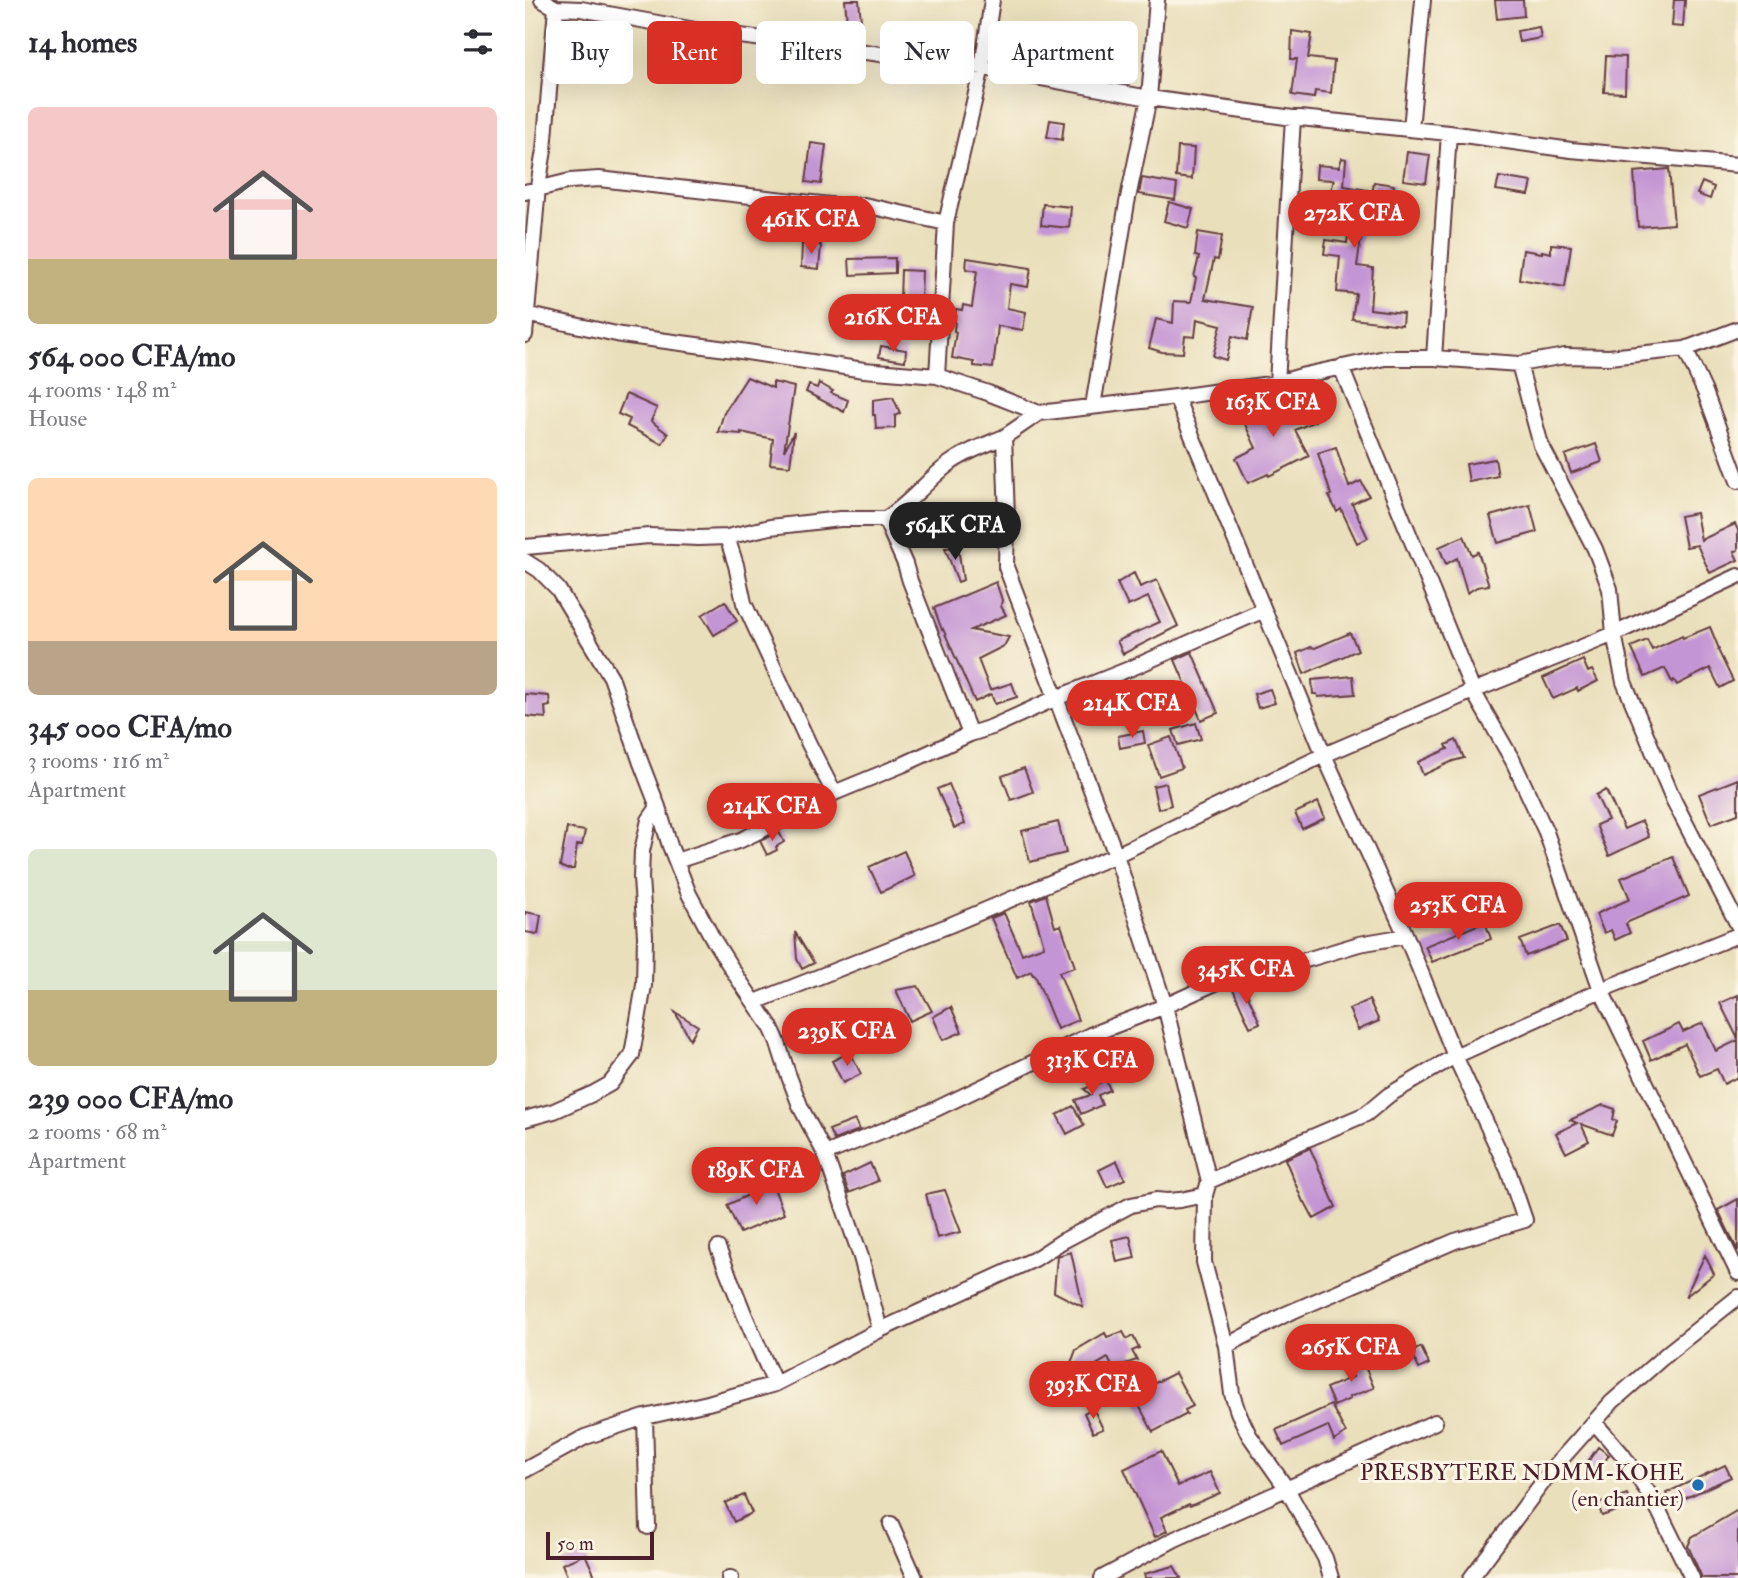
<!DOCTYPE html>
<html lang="en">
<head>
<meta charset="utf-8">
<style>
	body { margin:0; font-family:"IM FELL Double Pica",serif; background:#f2f2f3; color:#2b2b33; height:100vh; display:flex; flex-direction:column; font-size:26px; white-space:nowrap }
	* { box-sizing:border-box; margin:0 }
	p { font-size:23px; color:#7c7c81 }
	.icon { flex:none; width:38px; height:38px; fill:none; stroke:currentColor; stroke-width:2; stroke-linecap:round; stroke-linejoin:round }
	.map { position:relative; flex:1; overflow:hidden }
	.side { display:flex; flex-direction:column; background:#fff; width:525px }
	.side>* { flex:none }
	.top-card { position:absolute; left:21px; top:21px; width:665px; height:63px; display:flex; gap:14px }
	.scale { position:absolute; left:21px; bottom:18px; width:108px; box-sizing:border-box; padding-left:7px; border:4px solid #4a1f2b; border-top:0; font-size:19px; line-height:24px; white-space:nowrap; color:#4a1f2b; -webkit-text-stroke:5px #fcf5e5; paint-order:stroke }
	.price { position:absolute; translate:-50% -60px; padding:0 16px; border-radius:24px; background:#d93025; color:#fff; font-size:23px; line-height:46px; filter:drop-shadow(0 2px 4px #0008) }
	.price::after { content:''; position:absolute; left:50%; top:42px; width:21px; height:16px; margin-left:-10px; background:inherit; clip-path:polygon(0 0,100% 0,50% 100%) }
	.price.active { background:#222; color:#fff }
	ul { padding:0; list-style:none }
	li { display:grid; align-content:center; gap:14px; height:371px; padding:0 28px }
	li span { display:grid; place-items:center; height:217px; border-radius:10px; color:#555 }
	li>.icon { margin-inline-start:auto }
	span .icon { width:126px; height:126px; fill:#fffc; stroke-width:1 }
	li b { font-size:30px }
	h2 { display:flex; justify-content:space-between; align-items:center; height:84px; padding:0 28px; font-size:30px }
	.tag { padding:0 24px; border-radius:10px; background:#fff; box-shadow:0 7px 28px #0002; font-size:24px; line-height:63px }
	.tag.active { background:#d93025; color:#fff }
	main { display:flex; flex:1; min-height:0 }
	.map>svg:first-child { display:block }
	.building { fill:#c495d4 }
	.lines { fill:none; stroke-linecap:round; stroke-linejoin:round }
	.street-casing { stroke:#623c41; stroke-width:18 }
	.street { stroke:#fff; stroke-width:14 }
	.poi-dot { fill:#1f6fb2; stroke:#fcf5e5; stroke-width:2.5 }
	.labels { text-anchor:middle; stroke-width:6; stroke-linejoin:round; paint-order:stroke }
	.poi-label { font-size:23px; fill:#4a1f2b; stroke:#fcf5e5; text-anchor:end }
</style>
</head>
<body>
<main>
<section class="side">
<h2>14 homes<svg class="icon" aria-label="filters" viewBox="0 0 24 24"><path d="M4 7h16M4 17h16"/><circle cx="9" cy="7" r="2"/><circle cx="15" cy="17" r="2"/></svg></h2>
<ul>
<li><span style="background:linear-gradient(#f6c9c9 70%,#c2b280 0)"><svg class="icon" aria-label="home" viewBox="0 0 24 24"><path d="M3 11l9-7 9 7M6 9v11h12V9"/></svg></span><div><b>564 000 CFA/mo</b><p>4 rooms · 148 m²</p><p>House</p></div></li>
<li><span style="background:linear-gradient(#ffd9b3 75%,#b9a48a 0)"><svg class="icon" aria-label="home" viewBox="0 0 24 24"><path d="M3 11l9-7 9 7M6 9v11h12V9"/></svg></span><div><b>345 000 CFA/mo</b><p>3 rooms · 116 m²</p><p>Apartment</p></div></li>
<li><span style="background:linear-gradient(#dfe7d0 65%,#c2b280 0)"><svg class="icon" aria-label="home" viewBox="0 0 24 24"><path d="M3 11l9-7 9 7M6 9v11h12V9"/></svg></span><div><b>239 000 CFA/mo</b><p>2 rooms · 68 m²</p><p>Apartment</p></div></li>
</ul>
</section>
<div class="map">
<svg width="1213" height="1578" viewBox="0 0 1213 1578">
	<rect width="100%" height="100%" fill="#fcf5e5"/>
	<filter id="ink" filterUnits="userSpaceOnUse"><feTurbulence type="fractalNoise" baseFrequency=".0143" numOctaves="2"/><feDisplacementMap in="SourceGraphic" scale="14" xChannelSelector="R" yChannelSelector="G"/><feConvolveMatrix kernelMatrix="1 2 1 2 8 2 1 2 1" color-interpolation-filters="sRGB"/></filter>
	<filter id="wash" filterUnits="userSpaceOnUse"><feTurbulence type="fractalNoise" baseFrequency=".00686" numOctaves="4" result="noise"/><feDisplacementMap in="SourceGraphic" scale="28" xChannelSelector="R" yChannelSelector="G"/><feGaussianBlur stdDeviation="1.57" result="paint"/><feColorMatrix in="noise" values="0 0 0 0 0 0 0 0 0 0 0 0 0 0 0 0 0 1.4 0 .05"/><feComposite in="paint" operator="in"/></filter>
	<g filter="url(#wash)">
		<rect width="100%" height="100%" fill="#eadfbb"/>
		<g id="blocks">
			<path class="building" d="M320,0H334L336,21L322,22Z
				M970,0H998L999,16L972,19Z
				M1149,0H1160L1158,27L1147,26Z
				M1014,27L1016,38L994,42L992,31Z
				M767,31L787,34L783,58L809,61L806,93L790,91L789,98L767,95L772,59H766Z
				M1081,56L1101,57L1100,93L1079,92Z
				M525,120L539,122L537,140L522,137Z
				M286,143L301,145L296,184L281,182Z
				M653,147L669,148L667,179L651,177Z
				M882,152L905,155L901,183L878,180Z
				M817,158L821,159L819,186L843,190L832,266L848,268L845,309L878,313L877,325L827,319L831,294L812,292L815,256L799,254L801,240L822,243L827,204L809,198L806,190L809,180L791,179L792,165L814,167Z
				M1144,169L1149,224L1113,227L1109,172Z
				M974,177L1007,182L1004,195L971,190Z
				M617,178L652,184L650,200L614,194Z
				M849,182L869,185L866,204L846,201Z
				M1177,182L1189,187L1185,199L1172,194Z
				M644,202L668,209L663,228L639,221Z
				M518,204L546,207L544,228L516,225Z
				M673,232L697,236L693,260L689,259L680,299L728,307L722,340L707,336L701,360L688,356L696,325L672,319L670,337L660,336L658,353L637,352L624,348L631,319L648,323L649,301L666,302L671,278L669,277L674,257L670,256Z
				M277,244L296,245L294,269L276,267Z
				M1026,244L1046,246L1040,287L994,279L998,250L1017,253V251L1026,253Z
				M370,258V273L325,275L324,259Z
				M442,258L506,268L503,287L485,284L482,308L501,312L498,330L473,326L468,368L449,366V362L427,358L431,332L429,331L431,309L437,310L438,305L447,307L452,271L441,269Z
				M376,270L397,271L395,333L374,332Z
				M356,346L381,350L380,361L354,357Z
				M222,377L248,388V382L269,387L259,451L269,432L265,466L245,464L248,439L216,432V434L193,432L199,413Z
				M294,383L308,391L306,393L323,400L319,412L281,392L284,385L292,388Z
				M101,394L132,408L126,421L143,434L137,444L102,426L105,419L93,414Z
				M368,397L375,413L370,416V428L351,429L350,415H348V400Z
				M730,399L738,415L767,401L771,409L782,404L790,421L770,430L784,456L744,476L743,474L723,483L711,458L731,448L712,407Z
				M1071,444L1077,462L1046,473L1040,455Z
				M811,447L824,487L836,481L844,496L827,504L843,538L832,543L816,509L812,512L804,496L806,495L793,453Z
				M970,459L973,476L944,482L941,464Z
				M1005,505L1012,532L973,543L965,516Z
				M1171,513L1176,540L1210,524L1213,530V550L1209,552L1213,560L1185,573L1172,545L1161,547L1155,516Z
				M939,536L947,555L953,552L964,585L952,587L942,593L932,558L921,564L914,547Z
				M433,547L438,580L433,582L420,548Z
				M609,573L615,587L632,580L653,626L598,654L592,641L635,622L623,597L603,606L592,583Z
				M471,582L477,600L476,606L481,615L446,630L484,637L479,646L453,659L465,690L487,683L492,697L470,704L466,694L450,702L418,629L417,630L409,608Z
				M200,601L212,621L189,635L177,615Z
				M1185,627L1194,649L1193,650L1208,681L1195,688L1185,668L1152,685L1149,680L1147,682L1140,668L1120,677L1106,647L1122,640L1127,650L1157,636L1158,638Z
				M825,633L833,650L779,674L772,653L786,647L790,648Z
				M667,652L693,713L676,720L650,660Z
				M1058,660L1063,672L1067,670L1073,681L1053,691L1052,688L1028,699L1018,678Z
				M828,676L830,694L793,697L792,694H788L787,680Z
				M745,689L750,703L733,708L729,694Z
				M0,694L24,696L25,706L20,707L21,718L0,716Z
				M671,723L676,739L653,745L648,730Z
				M618,731L620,743L595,748L593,736Z
				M646,737L657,768L634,776L623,745Z
				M931,740L939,758L928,761L898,775L893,762L923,749L921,745Z
				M499,768L508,792L486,800L477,776Z
				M1213,779V814L1186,824L1174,794Z
				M641,783L646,805L633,809L628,786Z
				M424,784L440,824L429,828L412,789Z
				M1081,790L1099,829L1117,821L1124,837L1084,856L1071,825L1083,820L1071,795Z
				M793,802L800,818L777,829L770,813Z
				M533,822L541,853L505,862L497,831Z
				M42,828L60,831L57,845H52L49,869H41L35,866Z
				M254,832L259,842L251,847L252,850L242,855L235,841Z
				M379,851L390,876L356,892L344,867Z
				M1148,857L1164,896L1103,922L1101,924L1105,933L1090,940L1086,930L1079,933L1071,914L1105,899L1096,878Z
				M964,890L973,912L960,917L951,896Z
				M521,895L530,927L536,925L550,967L534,972L553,1020L532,1029L510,975H508L506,971L492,978L466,918L479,913L497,954L519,946L506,901Z
				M0,912L16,915L13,934L0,932Z
				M960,922L966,939L907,962L900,946Z
				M1035,925L1042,941L1001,956L995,940Z
				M270,932L289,963L277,969L272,959Z
				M718,984L735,1023L725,1027L708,989Z
				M393,986L407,1011L385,1021L371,990Z
				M1213,995V1039L1195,1003Z
				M844,1000L854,1021L833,1030L824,1009Z
				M426,1007L437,1032L418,1040L408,1017Z
				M150,1012L173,1026L165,1039Z
				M1178,1023L1191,1051L1213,1040V1077L1199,1084L1192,1069L1175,1076L1160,1044L1126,1060L1118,1041L1154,1024L1158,1032Z
				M325,1052L336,1074L318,1083L307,1061Z
				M581,1080L585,1090L573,1095L577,1105L556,1114L550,1100L566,1095L559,1089Z
				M1078,1105L1090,1109L1088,1120L1092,1121L1087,1135L1056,1124L1064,1141L1041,1153L1031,1133L1052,1123L1045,1120Z
				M548,1106L559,1125L542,1134L532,1115Z
				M330,1120L334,1130L309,1140L304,1130Z
				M785,1148L811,1207L789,1219L780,1202H778L760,1159Z
				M592,1161L600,1179L582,1187L574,1170Z
				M345,1163L353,1181L324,1193L318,1176Z
				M245,1178L259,1214L215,1233L202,1205L234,1190L231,1183Z
				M420,1190L436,1232L412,1238L401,1194Z
				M1213,1199V1251L1193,1210Z
				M605,1236L610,1258L592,1262L587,1240Z
				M546,1252L558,1307L529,1292L532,1256Z
				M1180,1255L1189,1274L1160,1297Z
				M598,1332L602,1339L608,1336L614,1348L607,1351L612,1360L588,1368L583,1358L560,1372L562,1376L559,1382L547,1387L540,1370L544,1368L551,1350L580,1333L582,1337Z
				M896,1347L904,1364L894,1369L886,1352Z
				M837,1359L849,1388L824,1397L825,1399L809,1406L801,1388L828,1377L823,1367Z
				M650,1373L668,1406L660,1410L662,1414L628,1432L608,1394Z
				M806,1405L821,1433L809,1441L803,1426L758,1446L751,1430Z
				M568,1408L578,1429L568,1433L559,1413Z
				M1073,1447L1084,1455L1073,1471L1062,1463Z
				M636,1451L653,1486L685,1472L695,1493L665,1506L664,1504L636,1517L642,1531L630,1537L599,1469Z
				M1200,1465L1206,1477L1146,1505L1141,1493Z
				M1102,1494L1106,1506L1077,1516L1073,1504Z
				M219,1495L227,1513L209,1522L200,1503Z
				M1213,1510V1578H1177L1163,1546L1167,1537Z
				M60,1554L71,1578H43L37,1564Z
				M649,1566L656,1578H620L619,1574Z"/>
		</g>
	</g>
	<g filter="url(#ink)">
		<use href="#blocks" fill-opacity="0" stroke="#623c41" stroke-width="2"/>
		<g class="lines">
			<defs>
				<path id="street" d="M17,0L31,8L56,9L176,31L457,67L421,223L412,376
					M467,0L457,67L624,98L768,118H775L924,133L1046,150L1213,165
					M886,129L898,0
					M0,192L45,181L74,179L314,206L339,205L421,223
					M0,314L96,335L209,350L339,370L412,376L463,393L514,413L651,397L752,383L780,375L860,358H909L994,364L1040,356L1084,357L1160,349L1213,329
					M0,335L13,187L19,150L31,8
					M1160,349L1180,392L1213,481
					M909,358L924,133
					M994,364L1016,445L1070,549L1085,589L1089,634L1099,682L1149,801L1213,925
					M816,367L948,691L988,761L1021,832L1076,990L1213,1273
					M752,383L768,118
					M651,397L799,755L881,936L930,1056L983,1170L1000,1220L930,1241L761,1314L701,1346
					M568,406L602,203L624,98L632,0
					M514,413L479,437L482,516L481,567L591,855L640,1006L684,1181L680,1195L679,1262L701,1346L707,1394L713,1412L724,1435L762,1489L800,1558L806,1578
					M360,519C384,505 401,481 424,464C440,452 460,445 479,437
					M202,537L211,565L219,603L284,744L309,793
					M0,547L124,536L173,538L202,537L245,527L315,519H360L380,564L385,581L445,734L467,727L531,698L609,667L739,610
					M0,561L14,570L33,589L86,677L116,763L133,807L145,846L164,894L188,939L212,977L246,1027L252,1040L263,1074L276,1108L300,1154L336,1257L355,1330
					M151,861L216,840L280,809L309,793L377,765L445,734
					M230,1002L425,925L591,855L799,755L948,691L1089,634L1213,576
					M0,1119L29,1111L67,1094L85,1084L107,1055L119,985L120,936L116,878L117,851L124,820L133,807
					M300,1154L411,1109L565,1035L640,1006L710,974L771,963L834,944L881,936
					M684,1181L841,1114L864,1095L930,1056L1076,990L1213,935
					M193,1248L220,1316L250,1384
					M120,1417L123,1527
					M1069,1422L1097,1454L1129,1501L1167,1578
					M0,1470L60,1437L120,1417L183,1403L250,1384L355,1330L510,1259L536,1242L606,1205L631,1200L642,1201L655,1200L680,1195
					M366,1524L390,1578
					M204,1578H206
					M577,1578L650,1539L910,1422
					M946,1578L1030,1466L1087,1402L1144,1352L1213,1297"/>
			</defs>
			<use href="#street" class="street-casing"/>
			<use href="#street" class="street"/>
		</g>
	</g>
	<circle class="poi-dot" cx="1173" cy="1485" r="7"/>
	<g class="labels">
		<g class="poi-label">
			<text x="1159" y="1480">PRESBYTERE NDMM-KOHE<tspan x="1159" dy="26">(en chantier)</tspan></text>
		</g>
	</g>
</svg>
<div class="scale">50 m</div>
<b class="price" style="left:829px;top:250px">272K CFA</b>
<b class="price" style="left:286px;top:256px">461K CFA</b>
<b class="price" style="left:368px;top:354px">216K CFA</b>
<b class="price" style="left:748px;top:439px">163K CFA</b>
<b class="price active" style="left:430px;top:562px">564K CFA</b>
<b class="price" style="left:607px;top:740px">214K CFA</b>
<b class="price" style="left:247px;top:843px">214K CFA</b>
<b class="price" style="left:933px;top:942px">253K CFA</b>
<b class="price" style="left:721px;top:1006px">345K CFA</b>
<b class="price" style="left:322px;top:1068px">239K CFA</b>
<b class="price" style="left:567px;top:1097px">313K CFA</b>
<b class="price" style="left:231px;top:1207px">189K CFA</b>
<b class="price" style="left:826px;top:1384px">265K CFA</b>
<b class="price" style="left:568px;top:1421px">393K CFA</b>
<div class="top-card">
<a class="tag">Buy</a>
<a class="tag active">Rent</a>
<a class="tag">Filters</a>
<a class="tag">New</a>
<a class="tag">Apartment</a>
</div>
</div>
</main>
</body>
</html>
